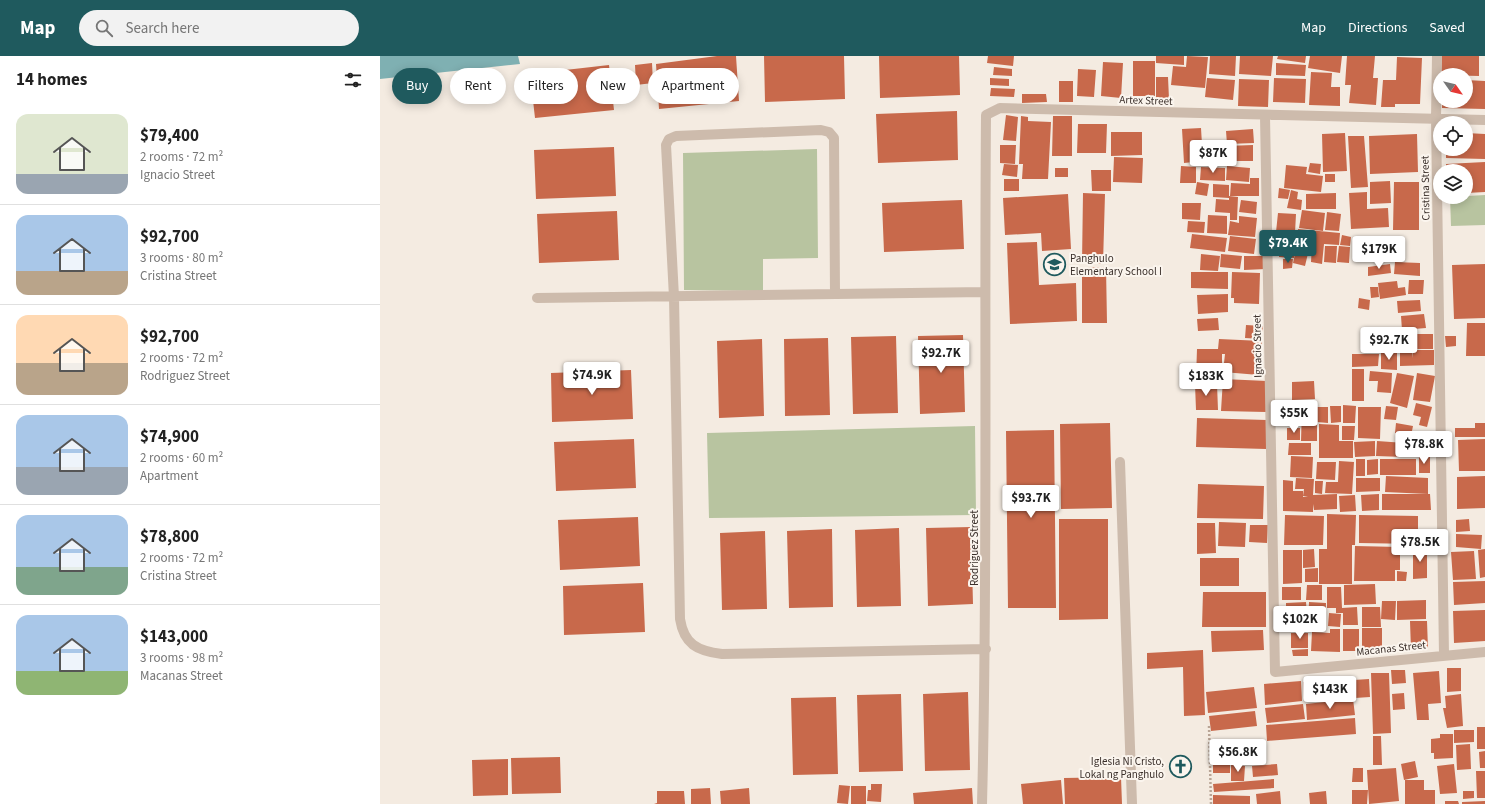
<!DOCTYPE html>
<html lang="en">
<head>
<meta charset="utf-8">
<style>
	body { margin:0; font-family:"Source Sans 3",sans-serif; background:#f2f2f2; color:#222; height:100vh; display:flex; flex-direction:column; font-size:15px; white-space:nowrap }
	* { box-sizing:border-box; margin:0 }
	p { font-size:13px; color:#767676 }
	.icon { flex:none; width:22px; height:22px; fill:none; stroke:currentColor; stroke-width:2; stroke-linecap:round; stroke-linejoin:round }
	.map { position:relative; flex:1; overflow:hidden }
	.side { display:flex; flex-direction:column; background:#fff; width:380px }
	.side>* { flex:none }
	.banner { position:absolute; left:12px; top:12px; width:380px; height:36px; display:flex; gap:8px }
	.needle { width:26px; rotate:124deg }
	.fabs { position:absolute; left:1053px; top:12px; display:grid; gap:8px }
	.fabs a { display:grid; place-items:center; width:40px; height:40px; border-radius:50%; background:#fff; box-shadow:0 2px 10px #0003; font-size:20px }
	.price { position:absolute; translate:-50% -34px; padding:0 9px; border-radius:4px; background:#fff; color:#222; font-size:13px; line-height:26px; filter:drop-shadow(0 1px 2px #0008) }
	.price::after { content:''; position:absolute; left:50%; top:24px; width:12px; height:9px; margin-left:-6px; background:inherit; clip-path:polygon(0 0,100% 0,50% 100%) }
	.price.active { background:#1f5a5e; color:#fff }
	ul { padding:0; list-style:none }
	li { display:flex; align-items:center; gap:12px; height:100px; padding:0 16px }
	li+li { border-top:1px solid #e0e0e0 }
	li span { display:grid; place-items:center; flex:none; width:112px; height:80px; border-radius:12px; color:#555 }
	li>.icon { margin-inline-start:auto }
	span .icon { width:48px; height:48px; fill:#fffc; stroke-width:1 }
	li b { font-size:17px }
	h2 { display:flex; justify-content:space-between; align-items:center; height:48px; padding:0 16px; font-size:17px }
	.chip { padding:0 14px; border-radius:18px; background:#fff; box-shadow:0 2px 10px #0003; font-size:14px; line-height:36px }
	.chip.active { background:#1f5a5e; color:#fff }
	header { display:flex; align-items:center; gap:24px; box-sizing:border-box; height:56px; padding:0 20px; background:#1f5a5e; color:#fff }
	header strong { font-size:19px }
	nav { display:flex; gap:22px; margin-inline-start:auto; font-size:14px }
	.search { width:280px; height:36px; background:#f2f2f2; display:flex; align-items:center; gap:10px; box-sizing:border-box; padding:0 14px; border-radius:22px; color:#767676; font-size:15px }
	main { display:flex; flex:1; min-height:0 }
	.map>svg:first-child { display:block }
	.green { fill:#b8c4a0 }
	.water { fill:#7fb0b2 }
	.building { fill:#c8694b }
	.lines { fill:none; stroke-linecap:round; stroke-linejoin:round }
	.path { stroke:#b9a596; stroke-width:2.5; stroke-dasharray:2 2; stroke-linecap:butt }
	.service { stroke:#cdbbac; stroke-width:10 }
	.minor { stroke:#cdbbac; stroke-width:10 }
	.labels { text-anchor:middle; stroke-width:4; stroke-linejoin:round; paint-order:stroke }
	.street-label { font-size:11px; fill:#3b302b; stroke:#fbf5ee }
	.poi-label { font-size:11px; fill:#3b302b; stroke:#fbf5ee; text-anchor:start }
</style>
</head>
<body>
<header>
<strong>Map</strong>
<div class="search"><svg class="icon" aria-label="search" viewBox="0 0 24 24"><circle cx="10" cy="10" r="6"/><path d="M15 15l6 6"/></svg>Search here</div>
<nav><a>Map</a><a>Directions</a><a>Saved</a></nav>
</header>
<main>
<section class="side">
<h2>14 homes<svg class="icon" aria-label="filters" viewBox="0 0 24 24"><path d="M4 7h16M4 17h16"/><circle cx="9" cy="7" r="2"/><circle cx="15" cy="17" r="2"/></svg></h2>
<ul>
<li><span style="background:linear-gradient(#dfe7d0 75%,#9aa5b1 0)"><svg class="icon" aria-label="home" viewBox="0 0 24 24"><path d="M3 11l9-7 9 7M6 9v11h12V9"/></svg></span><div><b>$79,400</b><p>2 rooms · 72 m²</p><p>Ignacio Street</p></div></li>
<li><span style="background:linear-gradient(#a9c7e8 70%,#b9a48a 0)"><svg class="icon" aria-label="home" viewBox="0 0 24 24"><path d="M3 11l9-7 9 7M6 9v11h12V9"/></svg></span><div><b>$92,700</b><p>3 rooms · 80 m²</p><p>Cristina Street</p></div></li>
<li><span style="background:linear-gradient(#ffd9b3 60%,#b9a48a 0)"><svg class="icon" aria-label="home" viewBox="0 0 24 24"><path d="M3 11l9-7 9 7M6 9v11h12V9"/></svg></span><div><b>$92,700</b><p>2 rooms · 72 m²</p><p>Rodriguez Street</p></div></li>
<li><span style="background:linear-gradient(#a9c7e8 65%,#9aa5b1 0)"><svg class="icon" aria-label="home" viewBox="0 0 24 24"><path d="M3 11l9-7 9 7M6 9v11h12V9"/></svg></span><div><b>$74,900</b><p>2 rooms · 60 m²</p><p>Apartment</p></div></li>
<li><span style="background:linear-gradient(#a9c7e8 65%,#7fa58c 0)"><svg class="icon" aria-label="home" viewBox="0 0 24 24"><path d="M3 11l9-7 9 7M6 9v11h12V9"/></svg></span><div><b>$78,800</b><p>2 rooms · 72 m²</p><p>Cristina Street</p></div></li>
<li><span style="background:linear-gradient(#a9c7e8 70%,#8fb573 0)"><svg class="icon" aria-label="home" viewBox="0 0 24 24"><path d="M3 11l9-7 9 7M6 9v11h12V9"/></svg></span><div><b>$143,000</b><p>3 rooms · 98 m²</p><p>Macanas Street</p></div></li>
</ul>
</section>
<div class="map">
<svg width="1105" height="748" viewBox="0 0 1105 748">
	<rect width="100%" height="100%" fill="#f4ebe1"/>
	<path class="green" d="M437,93L438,202L383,203V235L304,234L303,97Z
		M1105,139V169L1071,170L1070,141Z
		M595,370L596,459L329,462L327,377Z"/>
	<path class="water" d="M0,0H138L140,8L0,23Z"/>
	<path class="building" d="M337,0H356L359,45L279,53L276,8Z
		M384,0H464L465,43L385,46Z
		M499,0H579L580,39L500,42Z
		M608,0H634L633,10L607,7Z
		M776,0H804V9L776,7Z
		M807,0L828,1L825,32L791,29L793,10L806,11Z
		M830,0H856L855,20L829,18Z
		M860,0H893L891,20L859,18Z
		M898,0H926L925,7L897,3Z
		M930,0H962L960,17L928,12Z
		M967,0H995L993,22H998L996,49L969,47L971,29H965Z
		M1062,0H1099V20L1061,19Z
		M1017,1L1042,2L1040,48H1015V51H1001L1003,24H1016Z
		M753,5H775V40H753Z
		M723,6L743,7L741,42L721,40Z
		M272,7L273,27L256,29L255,9Z
		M896,7L926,9L925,20L896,19Z
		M229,9L234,54L155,62L150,18Z
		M614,11L632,13V20L613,19Z
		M698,13L716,14L714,41L697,40Z
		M931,16L952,17L951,31H960V50L929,49Z
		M776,21H788L789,43H776Z
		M610,22L629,23V30L610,29Z
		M827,22L855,24L853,44L825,41Z
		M894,22L926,23L925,47L893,46Z
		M859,23L889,24L888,51L858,50Z
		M1086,24L1105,25V53L1062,52V45H1086Z
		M679,25H693V46H679Z
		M611,32L635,33L634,41L610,40Z
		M642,38H666L667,46L642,47Z
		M577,55L578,104L498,107L496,58Z
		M626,59L638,61L636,85L623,84Z
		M641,60L648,61V65L671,66L668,123H642L643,108H639Z
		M673,60H692V100H672Z
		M698,68H727L726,97H697Z
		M821,72L823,105L804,107L802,73Z
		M873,73L874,87L847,88L846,75Z
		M731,76H762V99L731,100Z
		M965,77L967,115L943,116L942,78Z
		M1086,77L1105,78V103L1066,102V93H1086Z
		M1037,78L1038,116L990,118L989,80Z
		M968,80H984L988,131L971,132Z
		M620,89H636L635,108L620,107Z
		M873,89V105H846V90Z
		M234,91L236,140L156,143L154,94Z
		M734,101L763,102L762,127L733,126Z
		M1105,106V136L1086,137V115H1066V108Z
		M930,107L941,108L940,118L928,116Z
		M624,108L638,109L637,121L622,119Z
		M906,109L927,111L926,118L943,120L941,136L904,132Z
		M801,110L816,111V127H800Z
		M847,110L870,112L869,126L846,124Z
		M821,111L845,112V125L820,124Z
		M675,112H688V121H675Z
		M711,114H731V135H712Z
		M945,118H955V126H945Z
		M870,122H879V140H850L851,127L870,128Z
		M624,123H639V135H624Z
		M1010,125L1011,147L990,148V126Z
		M817,126L829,128L827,140L815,138Z
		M1014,126H1039V174H1013Z
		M833,128L849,129V140L858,141L857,164H850V157L835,156L836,143L849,144V142L833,141Z
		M899,132L910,134L908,143L898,142Z
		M911,134L918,136L917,143L922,144L921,154L907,152Z
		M987,136V153L1008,152L1009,171L971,173L969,137Z
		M703,137L725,138L723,208L702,207Z
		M956,137V153H926V138Z
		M688,138L691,193L662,195L661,177L625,179L623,142Z
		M582,144L584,193L504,196L502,147Z
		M861,144L877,146L876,158L859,156Z
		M802,147H821L820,164L802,163Z
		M922,154L945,157L943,175L919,172Z
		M237,155L239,204L159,207L157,158Z
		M947,156L961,158L959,175L945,174Z
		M898,157L916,158L915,177L896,176Z
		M828,159L847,160V178L827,177Z
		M859,160L877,162L875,181L848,179L850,165L859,167Z
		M808,165L825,166L824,177L807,176Z
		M918,173L960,177L959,189L944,188L942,208L931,206L932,188L917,187Z
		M812,178L847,182L845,196L810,192Z
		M900,179H914V202L899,201Z
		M962,179L971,181L970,190L960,189Z
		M850,180L876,183L874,198L848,195Z
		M657,186L659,229L696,227L697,265L630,268L627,187Z
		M923,188L930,189L925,210L913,207L915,198L920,199Z
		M945,190H957L956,207L944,206Z
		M959,190L970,191L969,207L957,206Z
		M821,198L840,200L838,215L820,214Z
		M841,198L862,200L860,213L840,211Z
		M864,200H886V213L864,214Z
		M903,203H913L912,212L903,213Z
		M1015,206L1040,207V220L1014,218Z
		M1010,208L1011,217L988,220V211Z
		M1105,208V262L1074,263L1072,209Z
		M726,211L727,267H702V212Z
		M811,216H848V233L811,232Z
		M852,216L880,217L879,248L854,247V242H851Z
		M1029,224H1044L1043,238H1028Z
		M1017,225L1018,232L1025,231L1026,239L1000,243L998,227Z
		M990,231H998L999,241L991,242Z
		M848,238V256L818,258L817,239Z
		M979,242L990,244L989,254L978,252Z
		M1040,244L1041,255L1018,257L1017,245Z
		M1044,258L1046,272L1022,274L1021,260Z
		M838,262L839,274L818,275L817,263Z
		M1087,267H1105V300H1086Z
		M866,269L883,270L881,283L865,282Z
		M1008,277L1024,278L1023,294L1007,293Z
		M1036,278H1053V293H1036Z
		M583,279L585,356L540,358L538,280Z
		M1025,279H1032V302L1033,294H1054V309L1020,310V295L1025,296Z
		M516,280L518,357L473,358L471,281Z
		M1065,280H1076V290L1066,291Z
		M448,282L450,359L405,360L404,283Z
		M382,283L384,360L339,362L337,285Z
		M839,283L882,285L879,319L843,316L845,298H842V323L816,322L817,293H838Z
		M992,284L1006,285L1004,296L991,294Z
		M1001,296L1017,297V314L1001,313Z
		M972,298H999L998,310L972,311Z
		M972,313H984V345H972Z
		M251,314L253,363L172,366L171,317Z
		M990,315L1012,317L1011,337L997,336L998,325H989Z
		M1017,317L1034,320L1027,352L1010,347Z
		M1037,317L1055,320L1050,346L1033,344Z
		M843,323L887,325L886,356L841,355Z
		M934,325L935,343L912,344V326Z
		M815,328H837L838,354H816Z
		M1036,347L1052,351L1047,371L1039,369L1041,361L1033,359Z
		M963,349L976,350L975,367H963Z
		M950,350H961V366L951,367Z
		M1006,350L1018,351L1016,364L1004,363Z
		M922,351H948V367L937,366V385H921Z
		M978,351H1001L1000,383L978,382Z
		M906,358H920V370H906Z
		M817,362L887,364L886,393L816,391Z
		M730,367L732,452L681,453L680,368Z
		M1016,367L1033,370L1031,380L1015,377Z
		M1095,367H1105V381H1075V372H1095Z
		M939,368L959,369V385H973V402H939Z
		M962,370H975L974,384H962Z
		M907,372H920V384H907Z
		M674,374L676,552H628L626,375Z
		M1037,381L1058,385L1056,396L1047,394L1046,398L1033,396Z
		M254,383L256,432L176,435L174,386Z
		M1105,383V415H1079L1078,384Z
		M1027,384L1035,385L1033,400L1025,399Z
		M995,385V400L975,401L974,386Z
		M997,385L1025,387L1024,401L996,400Z
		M909,387H931V399H908Z
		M911,400L933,401L932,422L910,421Z
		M1039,401H1050V417H1039Z
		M976,403H985V420H976Z
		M998,403V418L987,419V404Z
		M1000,403H1036V419H1000Z
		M959,405L974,406L972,438L945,437L946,426H958Z
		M937,406H956L955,424L936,423Z
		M1006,420L1048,422V438L1005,436Z
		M1105,420V452L1077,453V421Z
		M916,422L934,423L933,439L957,438V453L934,454L933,448V456L903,455V424L913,425V435H923V441H928L923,440L924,433H915Z
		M976,422H1000V435L976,436Z
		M935,425H943L942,438L935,437Z
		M818,428L884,430L883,463L817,462Z
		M999,438V454L982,455L981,439Z
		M1002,438H1050L1051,454H1002Z
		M975,439L976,455L960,456L959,440Z
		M947,458L976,459L975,489H972V528H939V493H947Z
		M905,459L944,460L943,489H904Z
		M979,459L1038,460V488L979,487Z
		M258,461L260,510L180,514L178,464Z
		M679,463H728V563L679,564Z
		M1089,463L1090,475L1076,476V464Z
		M839,466L866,467L865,491L838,490Z
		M817,467H835L836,497L817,498Z
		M870,469H888L887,487L869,486Z
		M591,471L593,548L548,550L546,472Z
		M519,472L521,550L477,551L475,474Z
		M452,473L453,551L409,552L407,475Z
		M385,475L387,553L342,554L340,477Z
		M1076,478L1102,479L1101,493L1076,491Z
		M975,490L1020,491V514H1015V525H974Z
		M1033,491H1047V522L1033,523Z
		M934,493L935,511L923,512V494Z
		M1105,493V521L1100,522L1098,494Z
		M903,494H922V527L903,528Z
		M1094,495L1096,523L1073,524L1071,496Z
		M820,502H859V530H820Z
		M938,512V526H925V513Z
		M1017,515L1027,516L1026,525H1017Z
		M1105,525V547L1074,549L1073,526Z
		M263,527L265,576L184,579L183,530Z
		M995,528L996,548L964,549V529Z
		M927,529H942V544H926Z
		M902,531H921V544H902Z
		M947,531H961L962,552L977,551L978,569H963V557H956V552H947Z
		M823,536H886V571H822Z
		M1046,544V563L1017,564V545Z
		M1002,545H1016L1015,564L1001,563Z
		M926,546L927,560L906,561V547Z
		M929,546L946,547L945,573H928Z
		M982,551H1000L1001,571H982Z
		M1105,554V585L1074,587L1073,555Z
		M949,557L961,558L960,571L948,570Z
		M911,562H925V573H911Z
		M1030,565H1047L1048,593L1031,594Z
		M982,572H1002V594L982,595Z
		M950,573H960V596L931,595L932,576L950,577Z
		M963,573H979V595H963Z
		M883,574L884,594L832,596L831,575Z
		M911,577H928V592H911Z
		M928,593V600H913L912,594Z
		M823,594L825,659L804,660L803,611L767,613V597Z
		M1067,612H1081V635L1067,636Z
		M1011,614H1025L1026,627L1012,628Z
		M1059,615L1061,647L1048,648L1049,664H1037L1033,617Z
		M991,617H1009L1011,677L993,678Z
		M972,623V642L924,645L923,626Z
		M989,623L990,641L975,642L974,624Z
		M921,625L922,645L885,649L884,628Z
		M874,631L877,652L828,657L826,636Z
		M588,636L590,714L545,715L543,638Z
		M1024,637L1025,653L1013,654L1012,638Z
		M521,638L523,715L479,716L477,639Z
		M1081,638L1083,670L1067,672L1063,652H1066L1065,640Z
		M456,641L458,718L413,719L411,642Z
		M973,643L975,659L927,664L926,648Z
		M923,648L925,663L887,667L885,652Z
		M875,655L877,670L831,675L829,660Z
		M975,662L976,678L887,685L886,669Z
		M1097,671H1105V693H1097Z
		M1074,674H1094V686L1074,687Z
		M1060,678H1073V702L1054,703V697H1051V683L1060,682Z
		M993,680H1001L1002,709H993Z
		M1090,688L1091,713L1077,714L1076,689Z
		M850,693V717H833V694Z
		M1105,695V712H1100L1099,696Z
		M180,701L181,737L132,738L131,702Z
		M128,703V739L93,740L92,704Z
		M1035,705L1038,721L1024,724L1021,708Z
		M897,708L898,719L873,721L872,710Z
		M1074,708L1077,737L1060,738L1057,710Z
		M851,709L865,710L864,725H851Z
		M973,712H983V726H972Z
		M1016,712L1019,745L989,748L987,714Z
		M1096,715H1105V742H1097Z
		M741,721L742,748H685L684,722Z
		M894,723V732L834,736L833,728Z
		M681,724L683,748H643L641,728Z
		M1025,724H1044V734H1055V748H1025Z
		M491,728H502L501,746L487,745L488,734H491Z
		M459,729L470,730L468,748L457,747Z
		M471,730H486V748H471Z
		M330,732L331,748H311V733Z
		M369,732L370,748H341L340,735Z
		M592,732L593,748H534L533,737Z
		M972,734H988L987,748H972Z
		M277,735H304L305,748H274L277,747Z
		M900,735L901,748H877L876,738Z
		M946,735L947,748H930L929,737Z
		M1083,735H1094V742L1083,743Z
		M833,739L870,740V748H833Z
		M1065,745H1078L1079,748H1065Z
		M1105,745V748H1082V746Z"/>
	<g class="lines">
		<path class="path" d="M829,670L831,748"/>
		<path class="service" d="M740,406L752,748"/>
		<path class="minor" d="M1057,0L1056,63L1064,599
			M885,60L895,616L1105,596
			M455,238L454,82L449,76L441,74L296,80L289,83L286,89L294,241L300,563C304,588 317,595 342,598L606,593
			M157,242L605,236
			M602,748C608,518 604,289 606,59L620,52L1105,64"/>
	</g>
	<defs>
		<symbol id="school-ring" viewBox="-11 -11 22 22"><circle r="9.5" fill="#fbf5ee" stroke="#1f5a5e" stroke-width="1.5"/><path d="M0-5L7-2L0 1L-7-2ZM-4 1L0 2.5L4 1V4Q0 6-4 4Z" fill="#1f5a5e"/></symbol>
		<symbol id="church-ring" viewBox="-11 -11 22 22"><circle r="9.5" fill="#fbf5ee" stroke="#1f5a5e" stroke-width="1.5"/><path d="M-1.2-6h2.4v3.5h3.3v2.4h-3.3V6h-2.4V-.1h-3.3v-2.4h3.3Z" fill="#1f5a5e"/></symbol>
	</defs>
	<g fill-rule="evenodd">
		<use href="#school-ring" x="662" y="196" width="25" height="25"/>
		<use href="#church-ring" x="788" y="698" width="25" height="25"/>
	</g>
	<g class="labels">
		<g class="street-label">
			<text transform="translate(766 44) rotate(2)" y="4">Artex Street</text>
			<text transform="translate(1045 132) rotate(-91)" y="4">Cristina Street</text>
			<text transform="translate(877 290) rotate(-91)" y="4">Ignacio Street</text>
			<text transform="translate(594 492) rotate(-90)" y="4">Rodriguez Street</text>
			<text transform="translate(1011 592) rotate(-6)" y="4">Macanas Street</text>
		</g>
		<g class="poi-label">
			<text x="690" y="206">Panghulo<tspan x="690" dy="13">Elementary School I</tspan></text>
			<text x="784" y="709" text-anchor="end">Iglesia Ni Cristo,<tspan x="784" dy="13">Lokal ng Panghulo</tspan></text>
		</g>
	</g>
</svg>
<div class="fabs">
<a><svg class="needle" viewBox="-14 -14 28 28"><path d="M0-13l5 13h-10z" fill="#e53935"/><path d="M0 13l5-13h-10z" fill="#767676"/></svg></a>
<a><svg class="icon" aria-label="locate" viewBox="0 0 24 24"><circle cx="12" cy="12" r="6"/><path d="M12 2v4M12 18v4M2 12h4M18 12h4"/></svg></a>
<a><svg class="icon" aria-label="layers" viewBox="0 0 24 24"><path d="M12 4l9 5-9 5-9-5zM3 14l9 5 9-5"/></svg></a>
</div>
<b class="price" style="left:833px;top:118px">$87K</b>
<b class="price active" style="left:908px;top:208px">$79.4K</b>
<b class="price" style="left:999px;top:214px">$179K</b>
<b class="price" style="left:1009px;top:305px">$92.7K</b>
<b class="price" style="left:561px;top:318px">$92.7K</b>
<b class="price" style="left:212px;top:340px">$74.9K</b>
<b class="price" style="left:826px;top:341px">$183K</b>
<b class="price" style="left:914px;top:378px">$55K</b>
<b class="price" style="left:1044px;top:409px">$78.8K</b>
<b class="price" style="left:651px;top:463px">$93.7K</b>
<b class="price" style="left:1040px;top:507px">$78.5K</b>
<b class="price" style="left:920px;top:584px">$102K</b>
<b class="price" style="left:950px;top:654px">$143K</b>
<b class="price" style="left:858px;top:717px">$56.8K</b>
<div class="banner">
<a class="chip active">Buy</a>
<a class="chip">Rent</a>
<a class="chip">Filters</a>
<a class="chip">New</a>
<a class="chip">Apartment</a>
</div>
</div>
</main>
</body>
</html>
